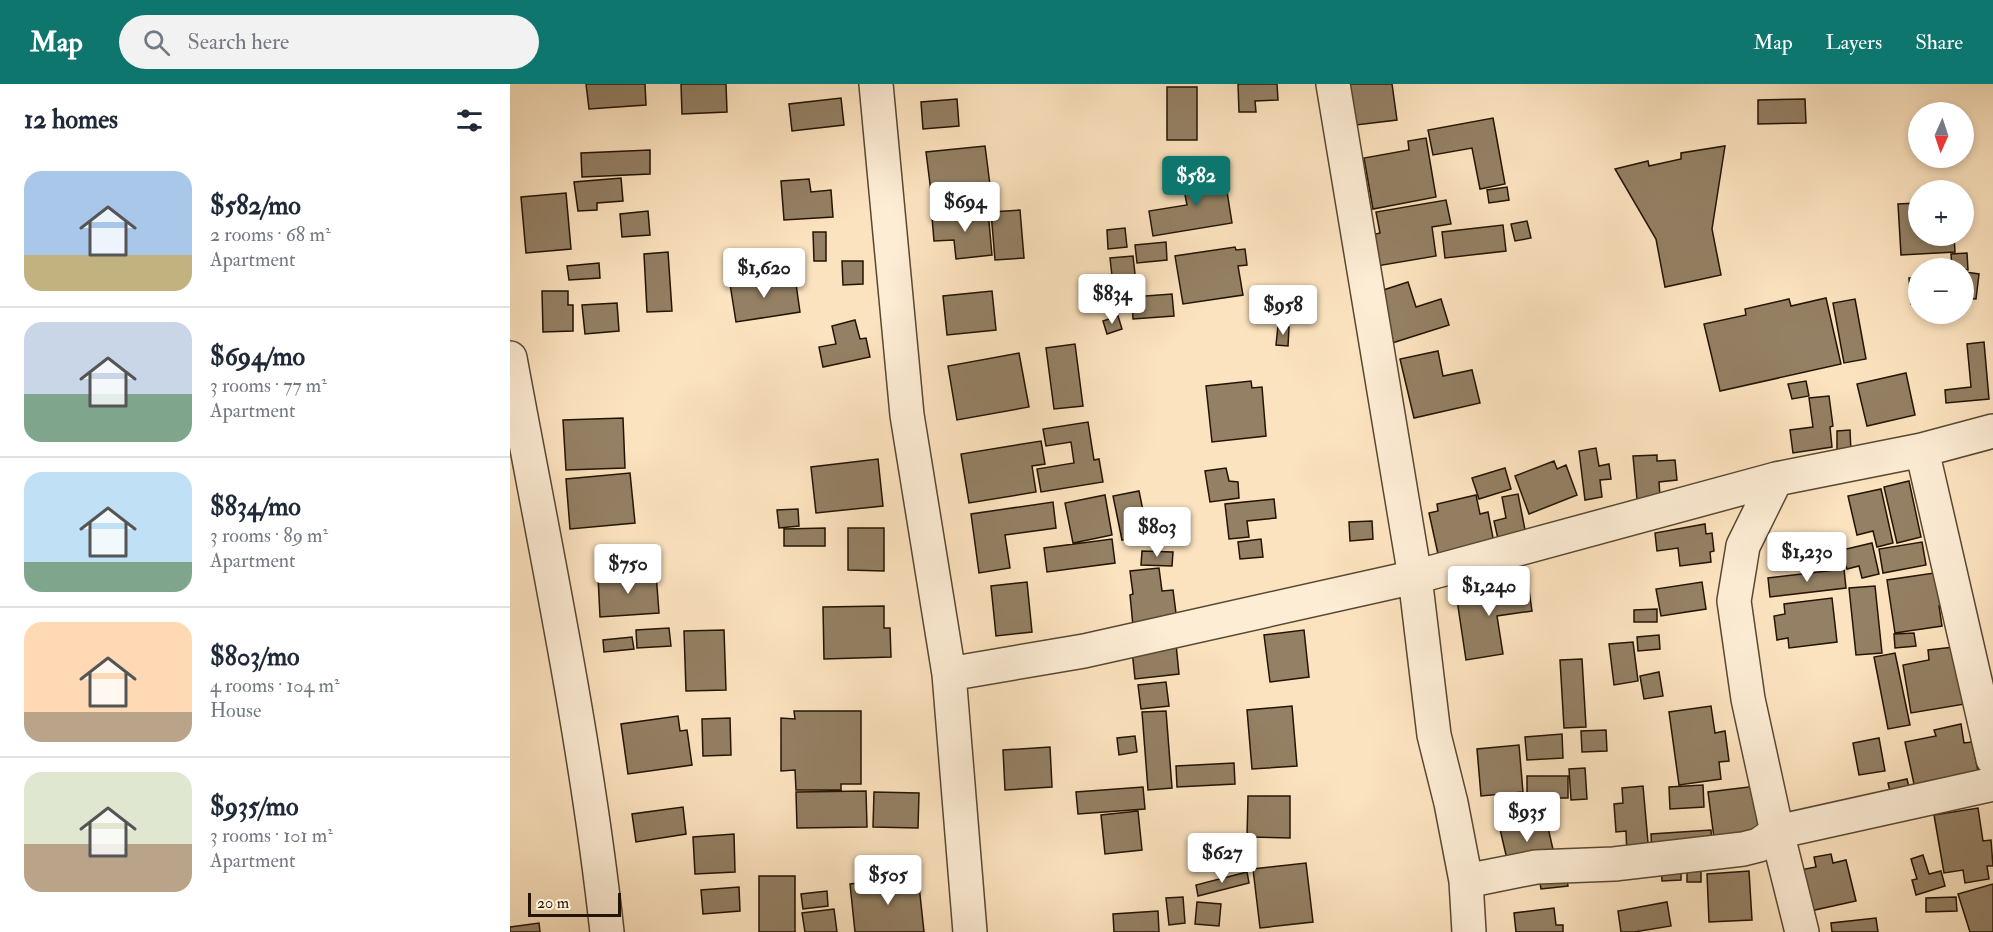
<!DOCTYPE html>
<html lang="en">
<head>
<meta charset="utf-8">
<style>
	body { margin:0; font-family:"IM FELL Double Pica",serif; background:#f2f2f3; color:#1f2937; height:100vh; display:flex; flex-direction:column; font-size:22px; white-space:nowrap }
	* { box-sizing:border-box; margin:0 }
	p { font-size:20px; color:#747a83 }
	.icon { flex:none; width:33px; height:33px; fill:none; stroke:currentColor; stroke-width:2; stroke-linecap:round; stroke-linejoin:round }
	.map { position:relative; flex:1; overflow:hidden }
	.side { display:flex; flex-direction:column; background:#fff; width:510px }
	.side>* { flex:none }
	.needle { width:39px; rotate:183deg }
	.tools { position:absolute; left:1398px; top:18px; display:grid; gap:12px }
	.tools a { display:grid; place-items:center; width:66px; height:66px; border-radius:50%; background:#fff; box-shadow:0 3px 9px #0003; font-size:30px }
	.scale { position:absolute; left:18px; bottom:15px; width:93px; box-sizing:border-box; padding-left:6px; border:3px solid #231402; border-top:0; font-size:16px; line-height:21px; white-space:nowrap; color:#231402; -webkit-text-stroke:4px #fdedd5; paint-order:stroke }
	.price { position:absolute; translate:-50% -51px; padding:0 14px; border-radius:6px; background:#fff; color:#222; font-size:20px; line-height:39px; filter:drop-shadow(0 2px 3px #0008) }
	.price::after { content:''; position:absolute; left:50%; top:36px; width:18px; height:14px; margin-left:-9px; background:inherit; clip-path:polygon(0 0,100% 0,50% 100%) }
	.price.active { background:#0f766e; color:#fff }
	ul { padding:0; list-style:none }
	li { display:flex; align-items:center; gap:18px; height:150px; padding:0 24px }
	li+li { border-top:2px solid #e0e1e3 }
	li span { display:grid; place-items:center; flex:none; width:168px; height:120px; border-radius:18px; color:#555 }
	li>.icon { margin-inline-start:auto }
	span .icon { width:72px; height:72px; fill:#fffc; stroke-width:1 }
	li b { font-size:26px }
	h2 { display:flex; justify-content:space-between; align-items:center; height:72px; padding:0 24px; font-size:26px }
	header { display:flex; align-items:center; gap:36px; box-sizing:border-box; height:84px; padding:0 30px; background:#0f766e; color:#fff }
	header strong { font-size:28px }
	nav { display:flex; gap:33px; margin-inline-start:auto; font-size:21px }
	.search { width:420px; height:54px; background:#f2f2f3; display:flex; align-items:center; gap:15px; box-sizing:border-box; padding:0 21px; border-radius:33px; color:#747a83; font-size:22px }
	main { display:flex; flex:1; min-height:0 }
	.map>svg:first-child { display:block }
	.building { fill:#948064; stroke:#231402; stroke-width:1.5 }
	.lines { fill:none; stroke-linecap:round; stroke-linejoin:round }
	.minor-casing { stroke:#594831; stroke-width:36 }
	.minor { stroke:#fdedd5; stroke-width:33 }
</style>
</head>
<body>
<header>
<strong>Map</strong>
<div class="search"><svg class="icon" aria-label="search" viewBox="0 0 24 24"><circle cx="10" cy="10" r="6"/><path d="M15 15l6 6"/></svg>Search here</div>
<nav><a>Map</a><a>Layers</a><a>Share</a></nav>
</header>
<main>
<section class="side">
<h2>12 homes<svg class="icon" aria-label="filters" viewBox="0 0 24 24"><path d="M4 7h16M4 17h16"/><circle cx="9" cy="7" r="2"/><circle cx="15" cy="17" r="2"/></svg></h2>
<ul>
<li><span style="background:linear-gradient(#a9c7e8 70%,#c2b280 0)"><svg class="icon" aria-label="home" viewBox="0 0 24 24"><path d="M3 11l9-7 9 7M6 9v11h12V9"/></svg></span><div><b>$582/mo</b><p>2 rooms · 68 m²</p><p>Apartment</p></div></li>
<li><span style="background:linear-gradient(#c9d6e8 60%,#7fa58c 0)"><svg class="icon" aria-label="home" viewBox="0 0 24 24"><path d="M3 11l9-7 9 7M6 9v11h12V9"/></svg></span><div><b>$694/mo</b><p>3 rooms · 77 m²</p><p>Apartment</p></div></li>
<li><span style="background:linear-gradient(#bfe0f5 75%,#7fa58c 0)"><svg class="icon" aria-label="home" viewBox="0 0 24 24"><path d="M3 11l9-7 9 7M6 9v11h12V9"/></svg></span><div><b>$834/mo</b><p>3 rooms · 89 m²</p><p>Apartment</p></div></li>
<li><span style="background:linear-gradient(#ffd9b3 75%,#b9a48a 0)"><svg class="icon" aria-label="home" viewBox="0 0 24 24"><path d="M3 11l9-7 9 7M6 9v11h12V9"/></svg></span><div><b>$803/mo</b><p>4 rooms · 104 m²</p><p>House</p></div></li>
<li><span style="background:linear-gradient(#dfe7d0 60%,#b9a48a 0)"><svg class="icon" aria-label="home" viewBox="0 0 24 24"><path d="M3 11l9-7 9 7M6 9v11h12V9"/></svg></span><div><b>$935/mo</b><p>3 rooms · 101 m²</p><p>Apartment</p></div></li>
</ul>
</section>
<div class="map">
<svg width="1483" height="848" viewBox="0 0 1483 848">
	<rect width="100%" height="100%" fill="#fce3bf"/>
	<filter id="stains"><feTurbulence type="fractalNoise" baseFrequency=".00333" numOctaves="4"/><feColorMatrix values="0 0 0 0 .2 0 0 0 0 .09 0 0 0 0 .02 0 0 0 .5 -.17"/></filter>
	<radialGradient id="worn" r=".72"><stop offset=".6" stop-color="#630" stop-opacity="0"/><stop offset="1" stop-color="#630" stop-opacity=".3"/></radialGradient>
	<path class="building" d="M76,0H135L136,21L79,25Z
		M171,0H216L217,28L172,30Z
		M728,0H767L768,16L745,17L746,28H729Z
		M840,0H882L887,36L846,41Z
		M657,3H687V56H657Z
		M331,14L334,41L282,47L279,20Z
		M447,15L449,42L413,45L411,18Z
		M1295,15L1296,39L1248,40V16Z
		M983,34L995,100L970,105L962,64L923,71L918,46Z
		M916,54L926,113L863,125L854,74L899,66L898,57Z
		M475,62L480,101L421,108L416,68Z
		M1215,62L1202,145L1211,191L1155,203L1146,155L1105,85L1138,77L1139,82L1171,75V69Z
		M140,66V90L72,93L71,69Z
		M714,89L722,139L643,152L639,127L677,121L672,95Z
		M111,94L113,117L87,119V126L68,127L64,98Z
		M299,95L301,108L321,106L323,133L274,136L271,97Z
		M997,103L999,116L979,119L977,106Z
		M56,109L61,165L16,169L11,113Z
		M936,116L941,140L922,143L926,172L867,182L862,151L870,149L866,128Z
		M1408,119V152H1444L1445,168L1391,171L1388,120Z
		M510,126L514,174L485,176L481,128Z
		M138,127L140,151L112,153L110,130Z
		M478,127L482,171L446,175L444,156L424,157L422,133Z
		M1017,137L1021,154L1005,157L1001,140Z
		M993,141L996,167L935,174L932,148Z
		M615,144L617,163L598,165L597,146Z
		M303,148H316V177H304Z
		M656,158L657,176L627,179L625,161Z
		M725,163L726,166L735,165L737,181L728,182L733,211L673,220L665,172Z
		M158,168L162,227L137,228L134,170Z
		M1457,169L1458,186L1442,184L1441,170Z
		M623,172L627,208L604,210L600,174Z
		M332,177H353V200L333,201Z
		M89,179L90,194L59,196L57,182Z
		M1455,188L1469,190L1466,215L1454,214Z
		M275,192L277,201L286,200L290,228L226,238L220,200Z
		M1399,194H1408V220H1401Z
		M898,198L906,223L931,215L939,241L879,260L864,209Z
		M32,207H58V221H63V247L33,248Z
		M482,207L486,246L437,251L433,212Z
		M662,210L664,232L623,235L622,213Z
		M1316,214L1331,280L1210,307L1194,240L1236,231L1235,225L1279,215L1281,222Z
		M1345,215L1356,275L1334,279L1323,219Z
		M107,219L109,247L75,250L72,221Z
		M608,232L612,245L597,250L593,237Z
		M345,236L350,255L356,254L360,273L313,283L309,263L326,260L322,242Z
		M768,242L779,243L778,262L766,261Z
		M1474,258L1479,315L1436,319L1435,306L1461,303L1457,260Z
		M565,260L573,322L544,325L536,264Z
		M928,267L933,292L962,286L970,319L904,334L890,275Z
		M509,269L519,323L447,336L438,282Z
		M1396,289L1405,331L1357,342L1347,300Z
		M741,297L742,304L752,303L756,352L702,358L696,302Z
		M1296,297L1299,312L1282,315L1278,300Z
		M1319,312L1323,342L1320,343L1322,363L1283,369L1280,346L1303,343L1299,314Z
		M113,334L115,384L56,386L53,336Z
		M578,338L584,376L589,375L593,398L531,408L527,385L564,379L561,358L536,362L533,345Z
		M1340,346L1341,369H1327V347Z
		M531,357L535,380L522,382L526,408L459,419L451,370Z
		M1086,364L1089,382L1099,380L1101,395L1090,396L1092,413L1075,416L1069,367Z
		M1147,371V377L1165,376L1167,396L1149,398L1150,413L1127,415L1123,372Z
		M368,375L373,422L306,429L301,383Z
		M1044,377L1047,385L1056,381L1067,411L1019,430L1005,392Z
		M716,384L719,397L728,398L729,414L700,418L695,387Z
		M995,384L1001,405L969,415L962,394Z
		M120,389L125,439L60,445L56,395Z
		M1399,397L1411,453L1387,459L1374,403Z
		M1371,405L1383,459L1367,463L1363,447L1347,451L1338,412Z
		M629,407L638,451L612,456L603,412Z
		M1008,410L1016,451L988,455L984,437L996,434L992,413Z
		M595,411L602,451L563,459L555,419Z
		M966,411L970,430L978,428L984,459L928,470L919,429L928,427L927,420Z
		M764,415L766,434L737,437L739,453L719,455L715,420Z
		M543,418L546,444L495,451L500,484L469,489L461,430Z
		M288,425L289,442L269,444L267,426Z
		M862,437L863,455L840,457L839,438Z
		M1195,440L1196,450L1202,449L1204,467L1200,468L1201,478L1170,482L1168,464L1147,467L1145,449Z
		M315,444V462H274V445Z
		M338,444H374V487L338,486Z
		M602,455L605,479L537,488L534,464Z
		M751,455L753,473L730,475L728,458Z
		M1412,458L1416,481L1373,489L1369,465Z
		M1362,459L1369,490L1352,494L1349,482L1337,485L1332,466Z
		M632,467L663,468L662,482L631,481Z
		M649,484L652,507L663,506L667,537L623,542L620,511L623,510L620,487Z
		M1334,485L1336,504L1260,513L1258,494Z
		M146,489L149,529L90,533L88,492Z
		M1424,489L1427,505L1435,503L1438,521L1429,522L1432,542L1385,549L1377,496Z
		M517,498L522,548L486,552L481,502Z
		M1192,498L1196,525L1151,532L1146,505Z
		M1018,499L1022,527L987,532L993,570L956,576L946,509Z
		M1365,502L1372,569L1346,571L1339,504Z
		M1322,514L1327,558L1279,564L1278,554L1267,556L1264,532L1275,530L1274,520Z
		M374,522V544H380L381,573L314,575L313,523Z
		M1147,525V538H1124V526Z
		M159,544L161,562L127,564L126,546Z
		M214,546L216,606L176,607L174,547Z
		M794,546L799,593L760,598L754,551Z
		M1404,549L1406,562L1385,564L1384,550Z
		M1149,551L1150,565L1128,567L1127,553Z
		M122,553L124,565L94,568L93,556Z
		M1123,558L1128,597L1104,601L1099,560Z
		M666,560L669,590L625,595L622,566Z
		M1444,563L1461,619L1401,629L1393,581L1419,576L1418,566Z
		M1385,569L1400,641L1378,645L1364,573Z
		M1072,575L1076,643L1054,644L1050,576Z
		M1149,588L1153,612L1134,615L1130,592Z
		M656,598L659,622L631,625L628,601Z
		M782,622L787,682L742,685L737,626Z
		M1201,622L1205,649L1215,647L1219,677L1209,678L1211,695L1169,701L1159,628Z
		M284,627H351V700H331V706H286L285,686L271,687V634L285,635Z
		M656,627L662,704L638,706L632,628Z
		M168,632L170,647L177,646L182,681L118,690L111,640Z
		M220,634L221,671L193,672L192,635Z
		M1451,640L1454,659L1462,658L1468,687L1461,688L1463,702L1407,714L1395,658L1426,652L1424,646Z
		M1096,646L1097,667L1072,668L1071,647Z
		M1052,650L1053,674L1017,676L1015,653Z
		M625,652L627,668L609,671L607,654Z
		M1369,654L1375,687L1349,691L1343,659Z
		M1009,661L1013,708L971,712L967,665Z
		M540,663L542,703L495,706L493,666Z
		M724,679L725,700L667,703L666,682Z
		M1075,684L1077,715L1061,716L1059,685Z
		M1017,692H1058V714H1017Z
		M1397,695L1402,716L1383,720L1378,699Z
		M1193,701L1194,723L1160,725L1159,703Z
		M1133,702L1139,770L1117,772L1116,747L1106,748L1104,720L1113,719L1112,704Z
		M1247,702L1253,748L1204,754L1198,708Z
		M633,703L635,725L568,730L566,708Z
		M356,707L357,743L287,744L286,708Z
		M364,708L409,709L408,744L363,743Z
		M738,712H780V754L737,753Z
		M173,723L176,750L126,758L122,730Z
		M1468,724L1473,757L1481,756L1483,782H1477L1479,795L1455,799L1453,786L1434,789L1424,731Z
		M628,727L632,766L595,770L591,731Z
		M1036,735L1045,774L999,784L990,745Z
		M1201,746L1202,766L1142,770L1141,750Z
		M224,750L225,788L185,790L183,753Z
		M1321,770L1323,779L1336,776L1346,817L1300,827L1290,786L1306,783L1304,773Z
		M1413,771L1419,790L1431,787L1435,802L1406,811L1402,796L1407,795L1401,775Z
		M796,779L803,838L750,844L743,785Z
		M1177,779H1191V798H1177Z
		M1171,781V796L1152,797L1151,782Z
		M1239,787L1242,836L1199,838L1197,790Z
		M737,788L739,799L688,812L686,801Z
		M1056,790L1058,802L1031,805L1029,793Z
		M249,792H285V848H249Z
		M408,792L414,848H345L340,800Z
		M1483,800V848H1460L1448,810Z
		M229,803L230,827L193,830L191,806Z
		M317,807L318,822L293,825L291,810Z
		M673,813L675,839L659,841L656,814Z
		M1446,813L1447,827L1416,828V814Z
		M687,818L711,820L709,842L685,840Z
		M1157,818L1161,842L1124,848H1111L1108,827Z
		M1044,824L1046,841H1053V848H1006L1004,829Z
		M324,825L327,848H295L292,829Z
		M648,827L649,848H604L603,830Z
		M1366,834L1368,848H1322L1321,839Z
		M29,839L30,848H0V843Z"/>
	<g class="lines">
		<defs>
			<path id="minor" d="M366,0L397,331L439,590L460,848
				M823,0L905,493L924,651L941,719L956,797L959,848
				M0,274C35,464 76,655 97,848
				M1412,366L1483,675
				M1266,395L1233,462L1224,517L1238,615L1267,748L1292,848
				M439,590L574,567L905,493L1266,395L1412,366L1483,347
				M956,797L1026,783L1104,780L1233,765L1249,761L1267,748L1483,700"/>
		</defs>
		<use href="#minor" class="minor-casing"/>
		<use href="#minor" class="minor"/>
	</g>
	<rect width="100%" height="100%" filter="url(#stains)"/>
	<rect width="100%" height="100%" fill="url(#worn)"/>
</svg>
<div class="tools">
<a><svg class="needle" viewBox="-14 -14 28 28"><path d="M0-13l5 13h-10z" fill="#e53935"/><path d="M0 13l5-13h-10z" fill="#747a83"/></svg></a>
<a>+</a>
<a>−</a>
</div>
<div class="scale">20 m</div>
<b class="price active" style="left:686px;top:123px">$582</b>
<b class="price" style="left:455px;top:149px">$694</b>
<b class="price" style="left:254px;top:215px">$1,620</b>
<b class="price" style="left:602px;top:241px">$834</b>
<b class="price" style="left:773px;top:252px">$958</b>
<b class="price" style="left:647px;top:474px">$803</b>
<b class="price" style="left:1297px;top:499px">$1,230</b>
<b class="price" style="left:118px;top:511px">$750</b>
<b class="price" style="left:979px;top:533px">$1,240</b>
<b class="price" style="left:1017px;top:759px">$935</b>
<b class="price" style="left:712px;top:800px">$627</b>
<b class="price" style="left:378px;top:822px">$505</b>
</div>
</main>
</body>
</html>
